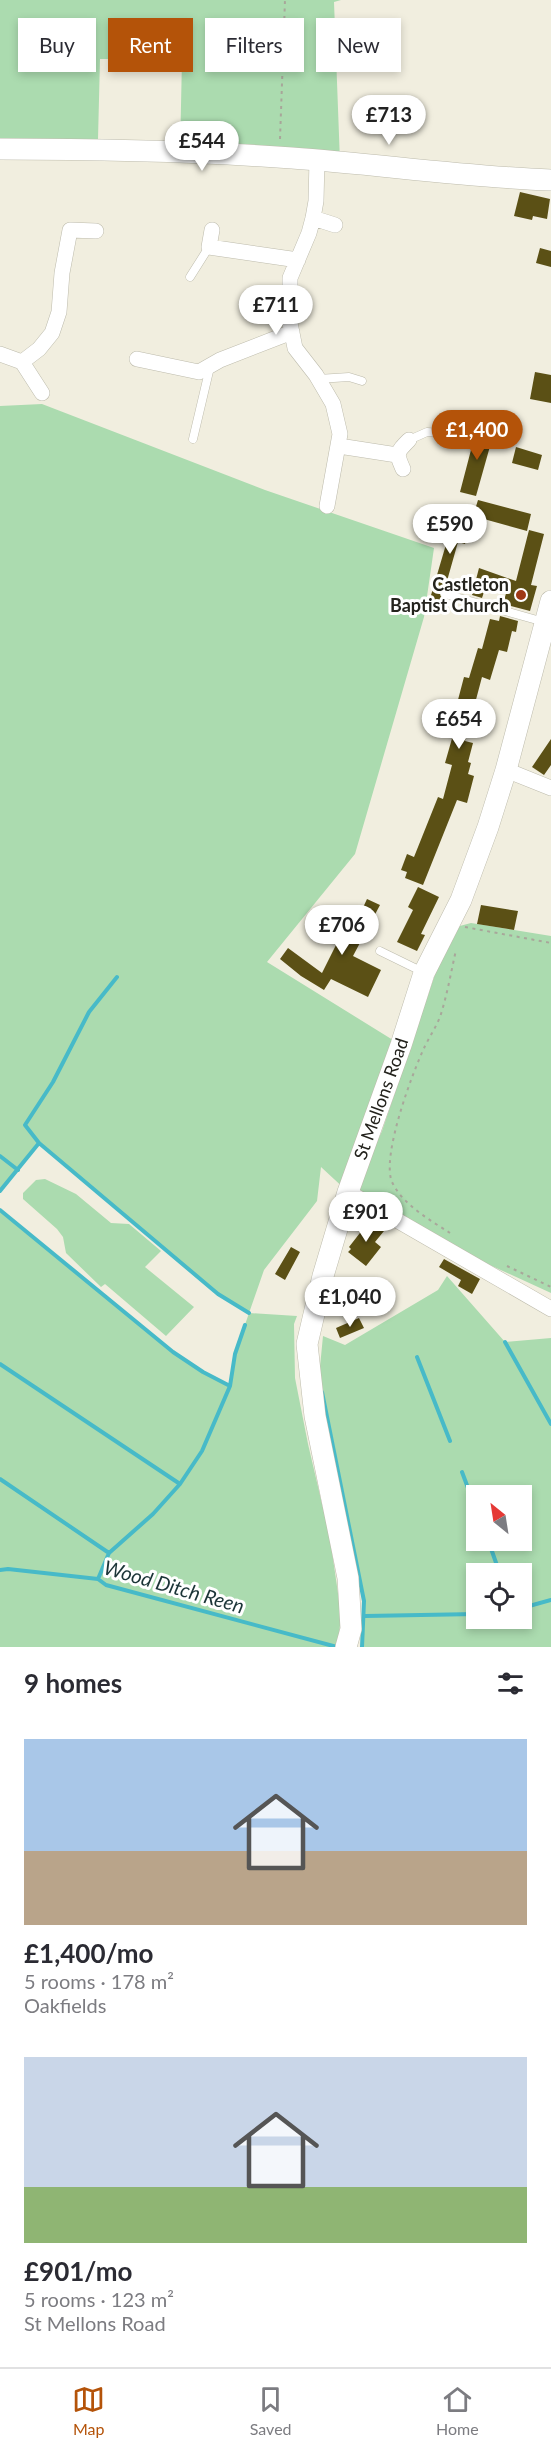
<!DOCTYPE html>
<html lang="en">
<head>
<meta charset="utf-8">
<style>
	body { margin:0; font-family:Lato,sans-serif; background:#f7f7f7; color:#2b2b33; height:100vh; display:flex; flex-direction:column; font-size:22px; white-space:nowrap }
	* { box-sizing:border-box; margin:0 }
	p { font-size:20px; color:#7c7c81 }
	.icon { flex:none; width:33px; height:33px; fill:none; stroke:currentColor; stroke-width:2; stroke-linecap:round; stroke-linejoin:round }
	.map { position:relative; height:1647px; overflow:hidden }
	.side { display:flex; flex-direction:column; background:#fff; flex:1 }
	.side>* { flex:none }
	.hud { position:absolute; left:18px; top:18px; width:516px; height:54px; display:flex; gap:12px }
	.needle { width:39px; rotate:330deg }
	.controls { position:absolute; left:466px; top:1485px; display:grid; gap:12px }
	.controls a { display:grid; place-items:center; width:66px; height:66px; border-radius:0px; background:#fff; box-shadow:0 3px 9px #0003; font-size:30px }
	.price { position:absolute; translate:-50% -51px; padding:0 14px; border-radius:21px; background:#fff; color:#222; font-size:20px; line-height:39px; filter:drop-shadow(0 2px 3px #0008) }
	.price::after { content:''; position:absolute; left:50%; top:36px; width:18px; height:14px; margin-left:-9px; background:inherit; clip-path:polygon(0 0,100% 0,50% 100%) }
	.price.on { background:#b45309; color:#fff }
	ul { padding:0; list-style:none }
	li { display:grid; align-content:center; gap:12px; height:318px; padding:0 24px }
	li span { display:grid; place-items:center; height:186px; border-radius:0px; color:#555 }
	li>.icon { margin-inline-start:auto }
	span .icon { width:108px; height:108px; fill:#fffc; stroke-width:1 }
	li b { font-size:26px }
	h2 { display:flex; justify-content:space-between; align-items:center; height:72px; padding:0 24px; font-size:26px }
	.chip { padding:0 21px; border-radius:0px; background:#fff; box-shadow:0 3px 9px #0003; font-size:21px; line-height:54px }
	.chip.on { background:#b45309; color:#fff }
	.menu { display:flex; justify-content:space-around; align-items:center; height:84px; border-top:2px solid #e1e1e2; background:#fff; font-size:16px; color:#7c7c81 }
	.menu a { display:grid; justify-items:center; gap:3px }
	.menu .on { color:#b45309 }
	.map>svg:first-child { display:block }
	.green { fill:#abdbaf; fill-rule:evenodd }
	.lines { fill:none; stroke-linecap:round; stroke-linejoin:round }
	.stream { stroke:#47bac8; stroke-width:4 }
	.building { fill:#5b5015 }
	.lane-casing { stroke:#bdbbac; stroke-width:9 }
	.street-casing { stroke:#bdbbac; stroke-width:16 }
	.secondary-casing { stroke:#bdbbac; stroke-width:22 }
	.path { stroke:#a8a69a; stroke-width:2; stroke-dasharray:3 4.5; stroke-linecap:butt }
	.lane { stroke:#fff; stroke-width:8 }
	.street { stroke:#fff; stroke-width:15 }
	.secondary { stroke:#fff; stroke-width:21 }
	.poi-dot { fill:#9f3815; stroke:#fff; stroke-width:2 }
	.labels { text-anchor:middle; stroke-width:6; stroke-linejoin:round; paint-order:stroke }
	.poi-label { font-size:18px; font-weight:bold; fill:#24231d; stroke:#fff; text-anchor:end }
	.street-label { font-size:18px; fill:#24231d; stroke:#fff }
	.water-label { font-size:20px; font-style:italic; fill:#1b3437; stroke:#fff }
</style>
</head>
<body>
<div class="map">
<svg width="551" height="1647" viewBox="0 0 551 1647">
	<rect width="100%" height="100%" fill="#f1eedf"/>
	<path class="green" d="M0,0H341L334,2L340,162L180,152L182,59H100L98,139L0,140Z
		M42,404L265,490L434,548L424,617L355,854L267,962L401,1045L348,1192L321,1167L317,1201L264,1270L249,1313L297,1316L294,1324L295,1378L308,1444L330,1538L341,1614L338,1647H0V1210L173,1352L203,1372L230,1386L235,1354L249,1313L218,1294L40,1143L0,1191V406Z
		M471,923L551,936V1293L481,1261L356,1189L382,1131L446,942L456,927Z
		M45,1179L76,1194L111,1223L129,1224L161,1251L145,1267L194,1307L166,1336L105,1284L101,1287L66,1253L63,1237L57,1229L23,1199V1193L36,1180Z
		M447,1276L505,1342L551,1338V1647H362L364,1601L319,1377L323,1336L345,1345L438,1290ZM477,1496H522V1540H477ZM477,1574H522V1618H477Z"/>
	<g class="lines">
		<path class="stream" d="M117,977L89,1012L53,1082L25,1125L39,1143L218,1294L249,1313
			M0,1156L18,1170
			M0,1191L39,1143
			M0,1210L173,1352L203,1372L230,1386
			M505,1342L551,1424
			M417,1357L450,1441
			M0,1364L180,1484
			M322,1392L364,1601L362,1647
			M462,1472L477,1512
			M0,1479L109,1553
			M488,1540L500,1574
			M0,1570L8,1569L98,1579L106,1585L337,1647
			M98,1579L109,1553L153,1514L180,1484L202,1451L230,1386L235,1354L245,1325
			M522,1608L551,1600
			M365,1616L477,1614"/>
	</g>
	<path class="building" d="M520,192L550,199L547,219L533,216L532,220L514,216Z
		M540,248L551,251V267L536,263Z
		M535,372L551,375V403L530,399Z
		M477,427L494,432L476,496L460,492Z
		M516,447L542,455L538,470L512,463Z
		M478,500L531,514L527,531L473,516Z
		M455,514L471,518L465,544L458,542L445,588L439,592L442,599L440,605L429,602Z
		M529,530L544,534L531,585L537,586L530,611L503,604L507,590L487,583L482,598L472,595L479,568L516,581Z
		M500,616L518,621L516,632L512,631L507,652L499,650L490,680L482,677L465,741L473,743L468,762L471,763L468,774L474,776L467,803L457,800L423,885L405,878L407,872L401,870L407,854L414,857L438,797L443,799L452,765L445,763L453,735L449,734L464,677L469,678L478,648L482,649L490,619L499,621Z
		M551,739V765L544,775L532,767Z
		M418,887L439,897L421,934L425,935L417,951L397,942L413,910L408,907Z
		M367,899L380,905L353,956L381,970L368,997L331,979L324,990L301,976L280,959L288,948L322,973L338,941L322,933L326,924L344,932L354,911L360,914Z
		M481,905L518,911L514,930L477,924Z
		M370,1220L384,1231L375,1242L381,1247L366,1266L348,1252L351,1249L349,1247Z
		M291,1247L300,1252L285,1280L275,1274Z
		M444,1259L480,1279L472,1294L458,1286L461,1280L439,1267Z
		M359,1318L364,1328L340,1338L336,1328Z"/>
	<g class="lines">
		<defs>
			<path id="lane" d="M190,277L209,247
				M318,379L349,377L362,381
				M193,439L210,367
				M409,440L427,432L440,433
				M445,594L544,622
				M380,951L423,972"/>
			<path id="street" d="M317,160L316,201L313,218L309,233L290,278V323L295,348L316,375L333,404L340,434L327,506
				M313,218L335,225
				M212,230L209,247L298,260
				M0,354L22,362L42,393
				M137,359L199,372L220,360L292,332
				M22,362L39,349L52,333L59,312L62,273L70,230L96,231
				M339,446L397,455
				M403,469C396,453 396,453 409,440
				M506,770L551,788
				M348,1192L551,1309"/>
			<g id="secondary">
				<path d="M0,149C97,149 195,151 292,158C378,164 464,177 551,180"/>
				<path id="s1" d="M346,1647L351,1629L348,1578L315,1416L307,1344L323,1276L348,1192L401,1045L424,973L461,900L488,827L506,770L551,601"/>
			</g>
		</defs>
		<use href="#lane" class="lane-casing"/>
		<use href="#street" class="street-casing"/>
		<use href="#secondary" class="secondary-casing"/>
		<path class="path" d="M280,139L285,0
			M465,927L551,943
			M450,1233C430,1220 403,1205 392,1182C381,1156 413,1071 425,1046C430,1036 436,1027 440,1017C447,996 451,972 456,950
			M507,1266L551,1287"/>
		<use href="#lane" class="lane"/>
		<use href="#street" class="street"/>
		<use href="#secondary" class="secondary"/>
	</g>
	<circle class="poi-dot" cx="521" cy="595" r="6"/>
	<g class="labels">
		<g class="poi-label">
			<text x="509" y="591">Castleton<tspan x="509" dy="21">Baptist Church</tspan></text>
		</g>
		<g class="street-label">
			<text dy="6" stroke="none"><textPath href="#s1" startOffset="564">St Mellons Road</textPath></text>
		</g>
		<g class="water-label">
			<text transform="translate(174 1587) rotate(16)" y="7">Wood Ditch Reen</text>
		</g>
	</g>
</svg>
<div class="controls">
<a><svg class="needle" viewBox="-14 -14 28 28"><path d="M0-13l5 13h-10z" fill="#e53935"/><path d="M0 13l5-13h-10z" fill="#7c7c81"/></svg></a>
<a><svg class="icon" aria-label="locate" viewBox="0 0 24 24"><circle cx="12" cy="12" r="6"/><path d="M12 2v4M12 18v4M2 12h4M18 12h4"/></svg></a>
</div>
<b class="price" style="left:389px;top:146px">£713</b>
<b class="price" style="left:202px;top:172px">£544</b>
<b class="price" style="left:276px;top:336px">£711</b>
<b class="price on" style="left:477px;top:461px">£1,400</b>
<b class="price" style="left:450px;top:555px">£590</b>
<b class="price" style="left:459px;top:750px">£654</b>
<b class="price" style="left:342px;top:956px">£706</b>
<b class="price" style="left:366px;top:1243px">£901</b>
<b class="price" style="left:350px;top:1328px">£1,040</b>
<div class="hud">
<a class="chip">Buy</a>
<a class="chip on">Rent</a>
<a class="chip">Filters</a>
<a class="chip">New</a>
</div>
</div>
<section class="side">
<h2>9 homes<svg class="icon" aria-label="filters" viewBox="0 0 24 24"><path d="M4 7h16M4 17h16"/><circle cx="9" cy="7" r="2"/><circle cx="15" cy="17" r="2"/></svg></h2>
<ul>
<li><span style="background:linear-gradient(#a9c7e8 60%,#b9a48a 0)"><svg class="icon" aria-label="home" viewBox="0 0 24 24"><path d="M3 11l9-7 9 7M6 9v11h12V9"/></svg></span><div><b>£1,400/mo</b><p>5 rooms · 178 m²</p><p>Oakfields</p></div></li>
<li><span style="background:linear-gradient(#c9d6e8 70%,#8fb573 0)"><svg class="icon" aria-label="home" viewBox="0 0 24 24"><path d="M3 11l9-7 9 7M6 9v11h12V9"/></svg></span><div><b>£901/mo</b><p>5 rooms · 123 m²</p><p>St Mellons Road</p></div></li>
</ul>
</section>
<nav class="menu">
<a class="on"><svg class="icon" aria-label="map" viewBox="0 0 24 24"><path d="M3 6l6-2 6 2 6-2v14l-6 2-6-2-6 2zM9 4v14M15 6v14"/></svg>Map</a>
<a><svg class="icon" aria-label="saved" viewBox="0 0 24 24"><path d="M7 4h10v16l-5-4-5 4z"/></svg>Saved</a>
<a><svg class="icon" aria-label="home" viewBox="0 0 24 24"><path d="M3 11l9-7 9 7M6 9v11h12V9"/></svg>Home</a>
</nav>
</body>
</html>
